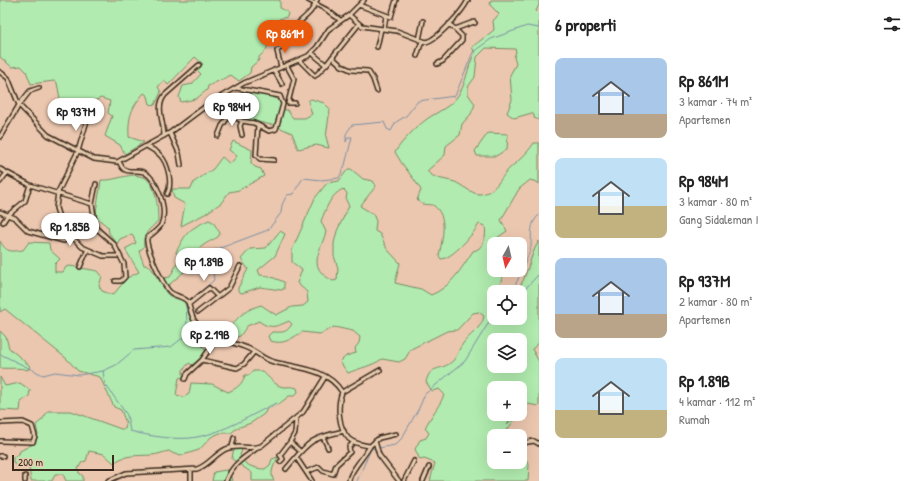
<!DOCTYPE html>
<html lang="id">
<head>
<meta charset="utf-8">
<style>
	body { margin:0; font-family:"Patrick Hand",sans-serif; background:#f6f6f6; color:#222; height:100vh; display:flex; flex-direction:column; font-size:15px; white-space:nowrap }
	* { box-sizing:border-box; margin:0 }
	p { font-size:13px; color:#767676 }
	.icon { flex:none; width:22px; height:22px; fill:none; stroke:currentColor; stroke-width:2; stroke-linecap:round; stroke-linejoin:round }
	.map { position:relative; flex:1; overflow:hidden }
	.details { display:flex; flex-direction:column; background:#fff; width:380px }
	.details>* { flex:none }
	.needle { width:26px; rotate:188deg }
	.controls { position:absolute; left:487px; top:237px; display:grid; gap:8px }
	.controls a { display:grid; place-items:center; width:40px; height:40px; border-radius:8px; background:#fff; box-shadow:0 4px 16px #0002; font-size:20px }
	.scale { position:absolute; left:12px; bottom:10px; width:102px; box-sizing:border-box; padding-left:4px; border:2px solid #3b2a1e; border-top:0; font-size:11px; line-height:14px; white-space:nowrap; color:#3b2a1e; -webkit-text-stroke:3px #e8ccaf; paint-order:stroke }
	.price { position:absolute; translate:-50% -34px; padding:0 9px; border-radius:14px; background:#fff; color:#222; font-size:13px; line-height:26px; filter:drop-shadow(0 1px 2px #0008) }
	.price::after { content:''; position:absolute; left:50%; top:24px; width:12px; height:9px; margin-left:-6px; background:inherit; clip-path:polygon(0 0,100% 0,50% 100%) }
	.price.active { background:#ea580c; color:#fff }
	ul { padding:0; list-style:none }
	li { display:flex; align-items:center; gap:12px; height:100px; padding:0 16px }
	li span { display:grid; place-items:center; flex:none; width:112px; height:80px; border-radius:8px; color:#555 }
	li>.icon { margin-inline-start:auto }
	span .icon { width:48px; height:48px; fill:#fffc; stroke-width:1 }
	li b { font-size:17px }
	h2 { display:flex; justify-content:space-between; align-items:center; height:48px; padding:0 16px; font-size:17px }
	main { display:flex; flex:1; min-height:0 }
	.map>svg:first-child { display:block }
	.green { fill:#b1ebaf; stroke:#768a66; fill-rule:evenodd }
	.lines { fill:none; stroke-linecap:round; stroke-linejoin:round }
	.stream { stroke:#788fa4; stroke-width:1 }
	.street-casing { stroke:#3b2a1e; stroke-width:6 }
	.street { stroke:#e8ccaf; stroke-width:3 }
</style>
</head>
<body>
<main>
<div class="map">
<svg width="539" height="481" viewBox="0 0 539 481">
	<rect width="100%" height="100%" fill="#ecc7af"/>
	<filter id="ink" filterUnits="userSpaceOnUse"><feTurbulence type="fractalNoise" baseFrequency=".025" numOctaves="2"/><feDisplacementMap in="SourceGraphic" scale="8" xChannelSelector="R" yChannelSelector="G"/><feConvolveMatrix kernelMatrix="1 2 1 2 8 2 1 2 1" color-interpolation-filters="sRGB"/></filter>
	<g filter="url(#ink)">
		<path class="green" d="M0,0H280V8L288,12L287,17L279,19L266,50L259,57V60L251,67L250,73L239,81L231,75L208,86L207,90L196,99L181,102L179,97L183,86L192,84L201,74L197,70L203,64L195,57L168,85L164,80L158,87L161,92L155,105L150,104L148,96L144,93C131,108 128,117 129,137L144,142L125,154L120,145L105,136L112,116L108,113L110,101L101,98L94,101L84,111L67,113L62,109L57,83L54,81L31,84L26,71L21,66L12,67L0,57Z
			M491,0H539V5L536,11L539,14V120L534,118V115L532,113L514,118L507,113L512,100L510,75L516,64L514,57L516,52L515,49L486,48L477,57L475,77L468,87V94L475,104L471,114L462,124L460,135L446,146L445,155L427,171C433,179 445,179 455,182C462,185 472,194 479,194C495,194 500,178 509,169C519,160 526,155 534,143H539V184L537,182L530,180L519,189L501,220L507,231L497,238L505,244H494V270H505L500,284L493,292L494,318H520V292H516C528,278 529,256 539,241V343L532,349L539,362V406L527,404L520,413V388H494V414H513L507,424L512,420L515,414H519L504,434L494,436L489,451L494,453V462H520V450L529,464L528,481H430L435,463L424,459L420,460L415,449L420,440L426,438L429,433L425,428C430,417 442,403 444,394L439,389L432,391L426,382C430,366 437,371 449,364C457,359 457,352 462,345C469,334 482,329 484,316L479,312L473,313L457,330L447,331L411,349L405,359L399,362L382,359C372,366 360,368 348,373L340,362L346,356L356,353L355,348L359,343L360,337L353,331L334,327L320,334L302,332C290,339 285,345 270,341L268,336L272,332C282,332 286,334 292,324L289,321C278,326 270,330 259,321L247,326L240,336L237,337L234,334L231,327C238,315 248,309 261,305L276,315L292,307L303,306L308,302L307,292L297,283L302,270L292,262V250L315,198L327,183L339,181L348,169H351L363,179L373,181L376,186L360,206L373,214L376,221L375,231L380,234L387,249L400,263L395,283L421,289L431,295C451,287 461,269 473,251C484,249 487,236 485,226L479,224C474,233 452,259 441,259L439,256C442,240 449,216 433,205L422,204L417,200L421,190C413,176 402,166 395,152C403,140 416,127 427,119C437,112 450,107 457,97C467,84 467,66 475,53L472,47L494,30L493,21L499,14L490,5ZM343,189L347,193L346,200L349,206L337,231L334,243V256L338,268L337,280L333,281C307,267 319,255 326,232L321,221C326,209 330,195 343,189ZM494,340H520V366H494Z
			M241,93C253,94 274,93 281,103L280,109L287,110L293,118H305L312,114L308,101L311,99L324,103L330,109L326,137L329,148L316,145L298,149L292,133L276,126L245,119L240,113L237,105L238,94Z
			M488,133L508,134L507,149L496,156H477L475,151Z
			M233,141L252,150L251,163L255,167L261,169L264,176L239,190L229,192L221,203L205,214L181,226L185,204L174,198L172,189H191L194,182L213,169L222,157L230,164L237,156L229,150Z
			M134,175C137,176 141,176 144,177C157,184 158,209 158,221C150,229 142,234 144,247L139,251L144,265L150,266L158,279L170,277L180,258L176,252C187,232 187,230 209,220L213,222L220,233L218,237C205,244 192,249 191,266L164,289C168,298 176,298 184,301L191,320L205,334L201,340L202,346L207,350L206,355L192,365L189,363L183,370V377L179,378L176,395L184,397L189,394L191,383L212,384L228,392C236,389 243,384 245,375H250L253,371H262C268,376 276,387 284,387C288,387 292,386 297,388L298,392L294,396H289L279,404L267,409L264,414L251,423L237,428L231,433H220L211,437L199,450L183,455L174,454L169,451C163,452 157,455 151,455C139,456 124,454 114,463L104,454L89,451L86,461L82,462L78,469L79,473L83,476V481H66L63,474H55L52,481H31L29,467L16,466L13,462V457L19,454L20,451L35,443L38,435L36,425L42,420L48,411H71L121,429H125L126,423L121,410L114,407L100,377L78,371L67,359L5,309L0,312V241C6,252 10,252 23,250L29,242L49,243L50,250L60,259L55,264V272H63L66,267L70,266L98,271L102,276L99,286L102,291L113,295L127,278L139,272L125,249L136,243L132,234L120,239L117,244L109,233L108,227L96,217C96,204 100,193 101,180C112,181 122,176 134,175Z
			M280,231L285,234L275,256L258,270L260,275L269,276L284,282V289L281,290L260,287L242,293L238,291V288L248,269L241,259L250,249L266,248Z
			M0,331L6,337L9,348L30,366L28,370C19,367 10,369 0,368Z
			M0,377L5,386L20,383L30,390L29,396L21,402L20,411L0,410Z
			M236,448L242,450L240,455C242,465 256,469 265,469L270,465L272,459L278,457C274,465 269,473 274,481H252V473L232,459L233,452Z
			M226,470H229L232,481H212L214,472Z"/>
		<g class="lines">
			<path class="stream" d="M511,292C516,286 530,253 531,246C532,234 529,224 539,215
				M520,294L539,274
				M0,354L43,375L55,372L79,375L103,371L116,365L134,350L171,347L184,337L187,323L186,304L214,280L213,273C207,268 203,262 207,253L268,230L281,213L282,205L287,195L293,194L303,178L321,180L339,178L345,165L352,137H348L346,142V134L352,125L384,122L387,129L391,131L396,122L406,116L418,101L455,96L473,52L491,39L527,26L539,28
				M103,371L105,384L127,415L130,431C148,436 179,441 197,437C225,432 251,415 276,403
				M379,448L395,445L402,438L419,408L425,394L465,361L494,314
				M357,481L371,449L376,448"/>
			<defs>
				<path id="street" d="M308,0L327,10L340,20
					M359,5L391,17L396,0
					M349,15L364,0
					M449,24L455,29L474,22L475,23
					M384,29L386,16
					M419,40L423,21
					M377,47L381,29
					M312,53L326,65L359,24
					M417,56L422,41
					M332,57L342,66L351,70L368,71L373,79L377,91
					M299,60L315,76L326,65
					M437,64L443,61L462,40V36L455,29
					M287,66L294,79L288,103H295
					M281,67L277,51C285,45 286,38 291,31C300,19 312,15 317,0
					M274,70L282,84
					M0,72L8,78L19,105
					M226,94L238,119L242,121L254,123L269,131L276,129L283,104L280,96L236,88
					M19,105L30,91L39,88
					M88,117L78,151L58,192L56,208L62,227L82,247L103,256H120L124,264L125,277L121,281H115
					M242,121L240,126L242,135
					M258,125L256,155L260,159L274,160
					M170,133L179,153L181,165
					M164,136C164,122 155,107 165,95L199,65
					M218,136L222,126L234,109
					M0,137L19,105L48,135L94,159L117,162L171,132L210,103L244,83L308,56L317,47L329,29L349,15L362,26L397,31L426,42C438,39 463,11 468,0
					M147,146C151,149 156,151 160,155C168,163 173,184 167,194
					M119,161C125,177 131,168 144,172C158,180 168,210 161,225C158,230 152,234 147,238C145,246 163,285 170,292C175,296 184,297 188,302C190,308 191,314 194,320C204,337 230,341 247,348C257,352 264,360 274,362C298,368 327,368 342,392C337,405 338,428 349,439C355,444 363,445 370,446L379,438L396,434
					M0,169L30,185L92,204L96,228L114,244L120,256
					M0,182L6,174
					M92,204L96,184
					M0,212L15,218L28,231L64,241L69,236
					M3,222L7,216L25,201L30,185
					M80,267L87,251
					M189,304L209,288L218,297
					M198,312L229,288L240,266
					M202,360L213,344L222,339
					M185,379L187,374L202,360L237,368L244,364L254,352
					M342,392L380,370
					M296,419L295,433L290,442L300,451
					M0,423L23,422L32,426L35,436L33,442L0,441
					M323,437L328,448
					M375,441L379,455L399,481
					M522,443L534,441L539,444
					M232,447L234,438
					M0,456H3
					M296,457L306,472L319,467L323,471L333,474L336,465L350,452L349,447L354,442
					M280,462L283,459L280,455L290,442
					M286,469C309,442 308,439 344,431
					M191,470V481
					M306,472L312,481
					M25,481V476
					M108,481L126,473L197,469C209,465 215,454 226,449C238,444 250,450 261,446L303,412L325,377
					M226,481C232,464 244,458 257,448
					M349,481C349,472 365,456 370,446
					M404,481L414,461
					M423,481L429,467"/>
			</defs>
			<use href="#street" class="street-casing"/>
			<use href="#street" class="street"/>
		</g>
	</g>
</svg>
<div class="controls">
<a><svg class="needle" viewBox="-14 -14 28 28"><path d="M0-13l5 13h-10z" fill="#e53935"/><path d="M0 13l5-13h-10z" fill="#767676"/></svg></a>
<a><svg class="icon" aria-label="locate" viewBox="0 0 24 24"><circle cx="12" cy="12" r="6"/><path d="M12 2v4M12 18v4M2 12h4M18 12h4"/></svg></a>
<a><svg class="icon" aria-label="layers" viewBox="0 0 24 24"><path d="M12 4l9 5-9 5-9-5zM3 14l9 5 9-5"/></svg></a>
<a>+</a>
<a>−</a>
</div>
<div class="scale">200 m</div>
<b class="price active" style="left:285px;top:54px">Rp 861M</b>
<b class="price" style="left:232px;top:127px">Rp 984M</b>
<b class="price" style="left:76px;top:132px">Rp 937M</b>
<b class="price" style="left:70px;top:247px">Rp 1.85B</b>
<b class="price" style="left:204px;top:282px">Rp 1.89B</b>
<b class="price" style="left:210px;top:355px">Rp 2.19B</b>
</div>
<section class="details">
<h2>6 properti<svg class="icon" aria-label="filters" viewBox="0 0 24 24"><path d="M4 7h16M4 17h16"/><circle cx="9" cy="7" r="2"/><circle cx="15" cy="17" r="2"/></svg></h2>
<ul>
<li><span style="background:linear-gradient(#a9c7e8 70%,#b9a48a 0)"><svg class="icon" aria-label="home" viewBox="0 0 24 24"><path d="M3 11l9-7 9 7M6 9v11h12V9"/></svg></span><div><b>Rp 861M</b><p>3 kamar · 74 m²</p><p>Apartemen</p></div></li>
<li><span style="background:linear-gradient(#bfe0f5 60%,#c2b280 0)"><svg class="icon" aria-label="home" viewBox="0 0 24 24"><path d="M3 11l9-7 9 7M6 9v11h12V9"/></svg></span><div><b>Rp 984M</b><p>3 kamar · 80 m²</p><p>Gang Sidaleman I</p></div></li>
<li><span style="background:linear-gradient(#a9c7e8 70%,#b9a48a 0)"><svg class="icon" aria-label="home" viewBox="0 0 24 24"><path d="M3 11l9-7 9 7M6 9v11h12V9"/></svg></span><div><b>Rp 937M</b><p>2 kamar · 80 m²</p><p>Apartemen</p></div></li>
<li><span style="background:linear-gradient(#bfe0f5 65%,#c2b280 0)"><svg class="icon" aria-label="home" viewBox="0 0 24 24"><path d="M3 11l9-7 9 7M6 9v11h12V9"/></svg></span><div><b>Rp 1.89B</b><p>4 kamar · 112 m²</p><p>Rumah</p></div></li>
</ul>
</section>
</main>
</body>
</html>
